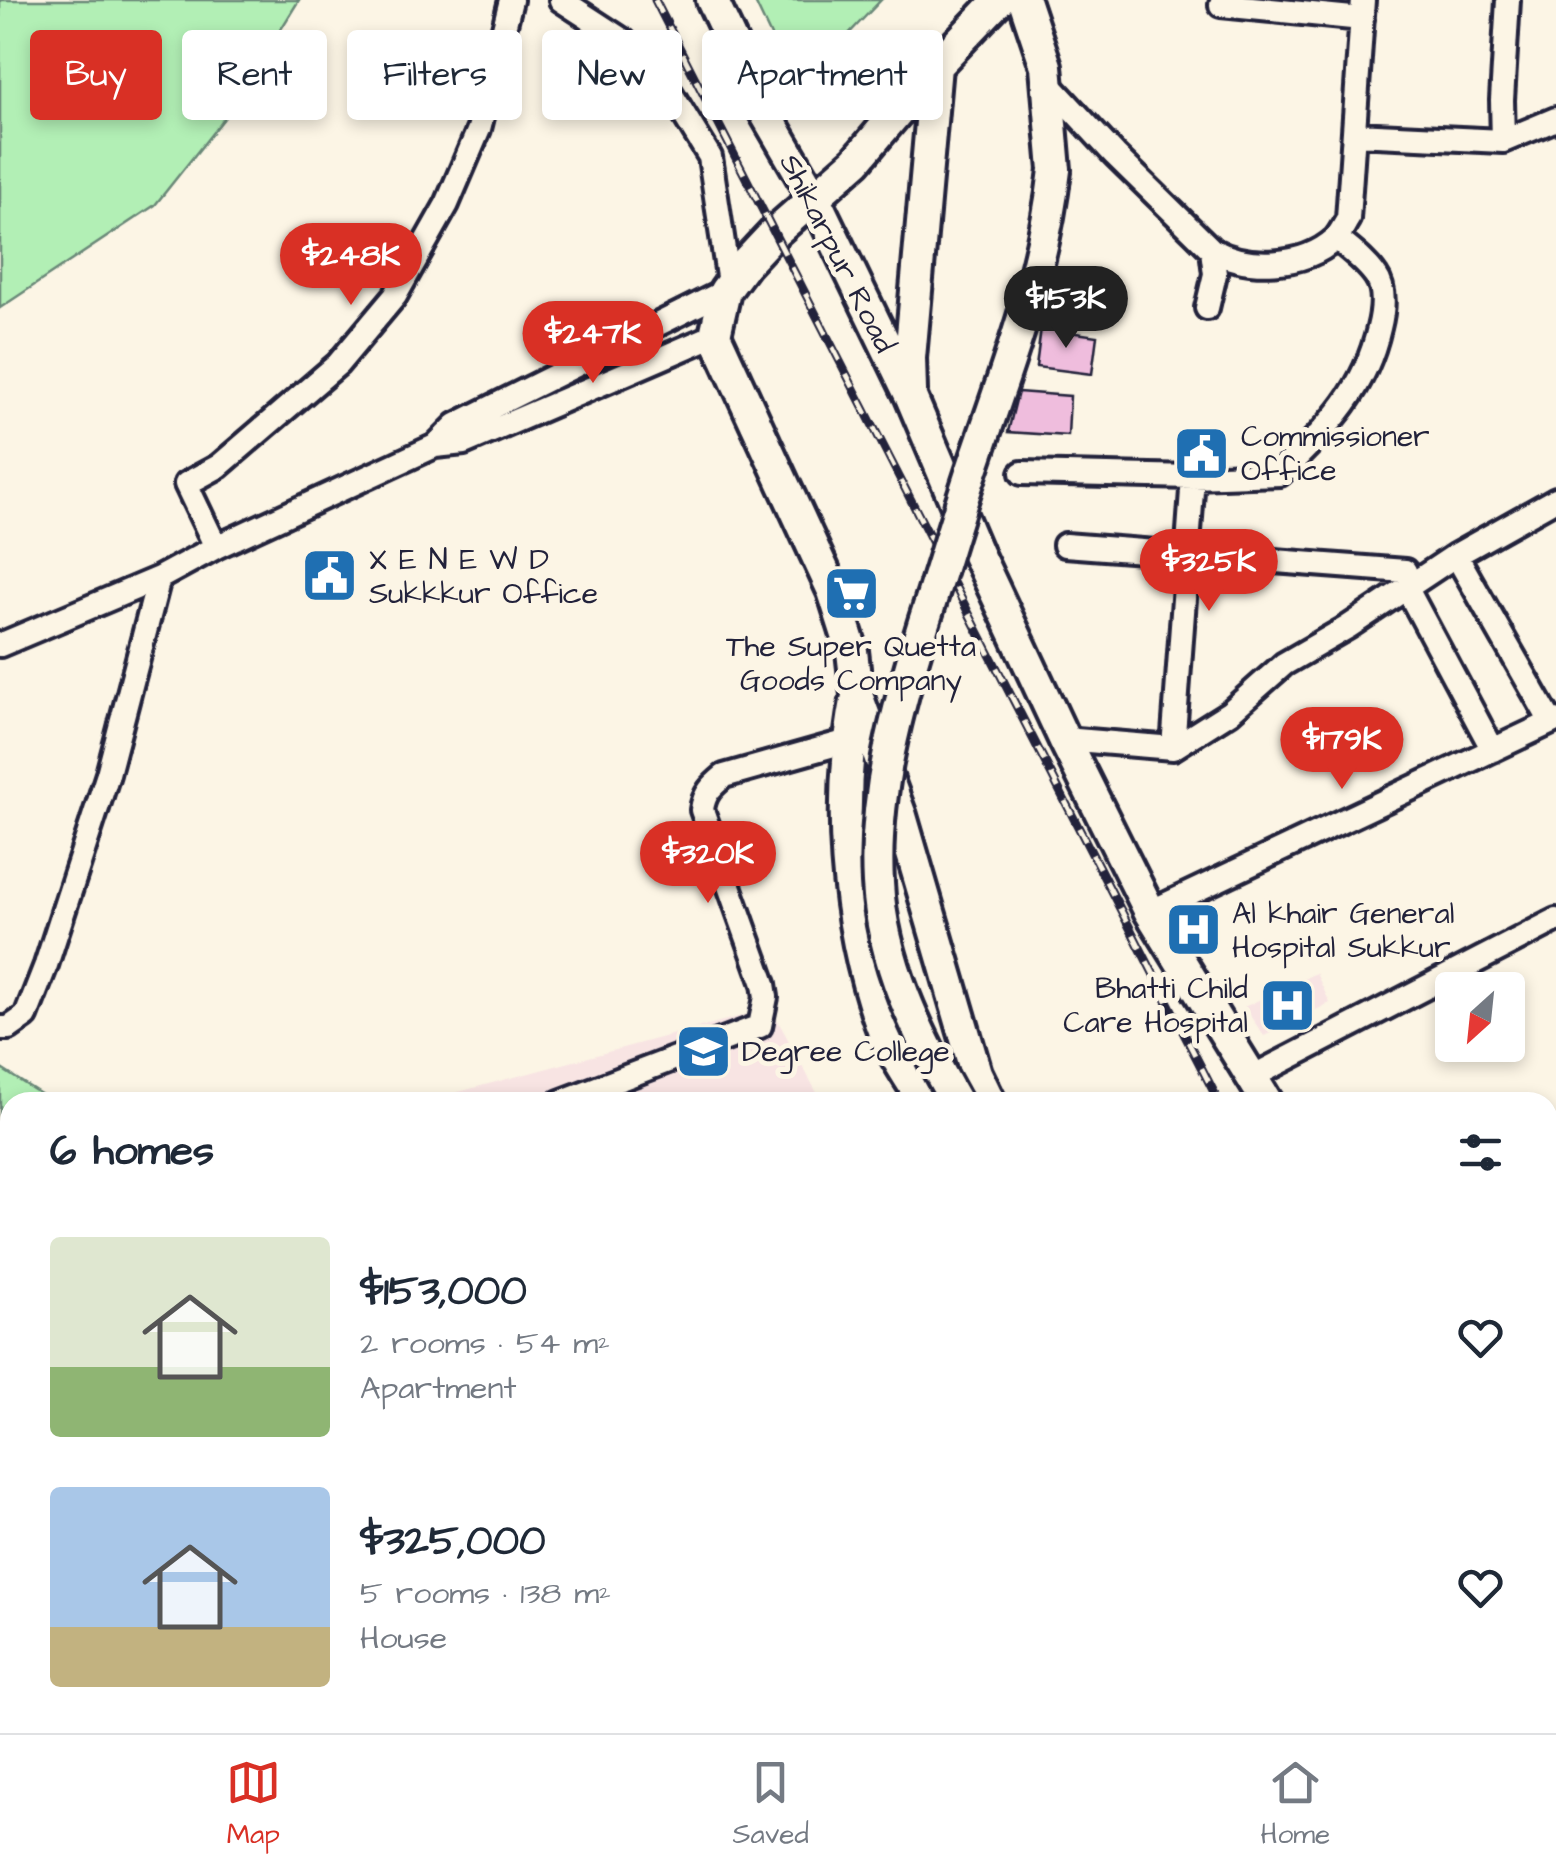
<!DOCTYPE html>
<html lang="en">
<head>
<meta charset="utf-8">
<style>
	body { margin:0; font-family:"Architects Daughter",sans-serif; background:#f6f6f7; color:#1f2937; height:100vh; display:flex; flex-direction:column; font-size:38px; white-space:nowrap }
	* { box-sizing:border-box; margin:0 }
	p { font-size:32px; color:#747a83 }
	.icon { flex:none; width:55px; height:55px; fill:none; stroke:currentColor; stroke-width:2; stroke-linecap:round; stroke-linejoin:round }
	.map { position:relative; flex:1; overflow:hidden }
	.panel { position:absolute; left:0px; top:1092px; width:1558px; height:642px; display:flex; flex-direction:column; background:#fff; border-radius:30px 30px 0 0; box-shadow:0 5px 15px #0003 }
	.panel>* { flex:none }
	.top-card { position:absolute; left:30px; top:30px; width:1000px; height:90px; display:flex; gap:20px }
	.needle { width:65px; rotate:207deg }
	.buttons { position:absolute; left:1435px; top:972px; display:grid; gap:20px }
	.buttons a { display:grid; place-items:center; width:90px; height:90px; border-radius:10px; background:#fff; box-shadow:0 5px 15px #0003; font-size:50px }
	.price { position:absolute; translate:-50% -85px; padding:0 22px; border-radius:35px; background:#d93025; color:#fff; font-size:32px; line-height:65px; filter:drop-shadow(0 2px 5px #0008) }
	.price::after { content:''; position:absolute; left:50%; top:60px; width:30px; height:22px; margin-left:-15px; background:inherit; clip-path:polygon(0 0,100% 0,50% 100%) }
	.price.active { background:#222; color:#fff }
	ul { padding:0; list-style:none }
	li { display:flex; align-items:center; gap:30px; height:250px; padding:0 50px }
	li span { display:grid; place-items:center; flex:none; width:280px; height:200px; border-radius:10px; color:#555 }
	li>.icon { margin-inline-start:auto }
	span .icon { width:120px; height:120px; fill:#fffc; stroke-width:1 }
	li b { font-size:42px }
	h2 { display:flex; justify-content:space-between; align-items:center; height:120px; padding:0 50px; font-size:42px }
	.tag { padding:0 35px; border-radius:10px; background:#fff; box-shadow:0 5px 15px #0003; font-size:35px; line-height:90px }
	.tag.active { background:#d93025; color:#fff }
	.tabs { display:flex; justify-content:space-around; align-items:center; height:140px; border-top:2px solid #e0e1e3; background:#fff; font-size:28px; color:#747a83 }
	.tabs a { display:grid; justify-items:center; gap:5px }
	.tabs .active { color:#d93025 }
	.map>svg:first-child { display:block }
	.built { fill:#f8e4e3 }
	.green { fill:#b2efb5; stroke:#6a8878; stroke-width:2.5 }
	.building { fill:#efbddd; stroke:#22223b; stroke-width:2.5 }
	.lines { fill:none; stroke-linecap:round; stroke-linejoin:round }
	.minor-casing { stroke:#22223b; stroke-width:30 }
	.major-casing { stroke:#22223b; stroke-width:38 }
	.minor { stroke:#fcf5e5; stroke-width:22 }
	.major { stroke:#fcf5e5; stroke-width:30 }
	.rail-casing { stroke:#22223b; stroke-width:9 }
	.rail { stroke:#fcf5e5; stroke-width:5; stroke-dasharray:15; stroke-linecap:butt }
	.major-bridge-casing { stroke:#22223b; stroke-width:38; stroke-linecap:butt }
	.major-bridge { stroke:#fcf5e5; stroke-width:30 }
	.labels { text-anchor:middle; stroke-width:10; stroke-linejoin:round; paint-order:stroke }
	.street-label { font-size:30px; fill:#22223b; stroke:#fcf5e5 }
	.poi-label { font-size:30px; fill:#22223b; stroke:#fcf5e5; text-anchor:start }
</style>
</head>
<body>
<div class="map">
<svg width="1556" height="1733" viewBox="0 0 1556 1733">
	<rect width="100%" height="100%" fill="#fcf5e5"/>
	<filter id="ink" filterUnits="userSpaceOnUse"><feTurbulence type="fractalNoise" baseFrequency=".01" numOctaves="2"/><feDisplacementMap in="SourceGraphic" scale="20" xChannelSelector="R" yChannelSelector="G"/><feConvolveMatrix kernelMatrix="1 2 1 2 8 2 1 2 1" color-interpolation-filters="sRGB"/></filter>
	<g filter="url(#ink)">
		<path class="built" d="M1316,973L1330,1003L1264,1036L1244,1007Z
			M771,1008L822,1102H454L451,1094Z
			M196,1725H1102L1106,1733H200Z"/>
		<path class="green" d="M0,0H299L233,107L155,205L0,308Z
			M754,0H881L796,89Z
			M0,1068L53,1102H10V1357L0,1365Z"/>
		<path class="building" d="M1041,328L1097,336L1092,374L1036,367Z
			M1018,392L1070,396L1068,436L1008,432Z"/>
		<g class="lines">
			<defs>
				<path id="minor" d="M561,0L624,41L666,85L710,157L729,283
					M1221,5L1362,19
					M1049,84L1115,155L1212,250C1247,269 1303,268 1335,239C1340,234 1344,225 1348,219L1363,0
					M1355,134L1503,141L1502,100L1508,0
					M1503,141L1556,119
					M1207,308L1215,274L1212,250
					M435,446L456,425L725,291
					M1022,473L1193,477L1280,474C1326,428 1364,394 1379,328C1383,312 1386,290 1376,276C1366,261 1350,250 1336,238
					M1065,545L1405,571
					M216,547L186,484L219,466L338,364L395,296L447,204L479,129L511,0
					M1456,555L1551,722
					M1406,587L1493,750
					M0,645L159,578L216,547L435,446L464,443L715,335
					M1064,739L1173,748L1230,712L1284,664L1348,627L1456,555L1556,499
					M1173,748L1193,477
					M1150,912L1556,720
					M0,1028H9L26,1016L46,965L108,774L159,578
					M1252,1077L1556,920
					M560,1102L760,1026L766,997L764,984L702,810C704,793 712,786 724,776L848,741
					M1548,1258L1556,1255
					M0,1480L10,1474
					M1548,1551L1556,1547
					M176,1725L180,1733
					M1050,1725L1059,1733
					M104,1733L123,1725
					M1074,1733L1086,1725"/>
				<path id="major" d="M712,0L764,111L814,197L911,397L977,553L1064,739L1150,912L1267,1102
					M1024,0L1046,66L1055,170
					M911,391L910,358L936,66
					M857,696C836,801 845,921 880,1022C890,1051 909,1077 924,1102
					M990,1102L976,1073L901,816L857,695L852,651L833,591L715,335L725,291L745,264L774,233L856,161L936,66L999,0
					M1548,1588L1556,1604
					M1205,1725L1207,1733"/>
			</defs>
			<use href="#minor" class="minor-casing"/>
			<use href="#major" class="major-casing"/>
			<use href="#minor" class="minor"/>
			<use href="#major" class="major"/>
			<defs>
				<path id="rail" d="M655,0L1219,1102
					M1537,1725L1541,1733"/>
			</defs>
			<use href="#rail" class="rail-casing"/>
			<use href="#rail" class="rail"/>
			<defs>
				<path id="major-bridge" d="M956,1102C918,1035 882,962 878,883C873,794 898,706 924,622C942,567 958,510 977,455C1010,358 1043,273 1055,170"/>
			</defs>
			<use href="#major-bridge" class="major-bridge-casing"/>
			<use href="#major-bridge" class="major-bridge"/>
		</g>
	</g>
	<defs>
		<symbol id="civic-square" viewBox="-11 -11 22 22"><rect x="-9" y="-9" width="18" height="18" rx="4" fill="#1f6fb2" stroke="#fcf5e5"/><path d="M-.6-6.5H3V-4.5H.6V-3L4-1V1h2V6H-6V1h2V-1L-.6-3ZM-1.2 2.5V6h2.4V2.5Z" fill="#fff"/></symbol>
		<symbol id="supermarket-square" viewBox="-11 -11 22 22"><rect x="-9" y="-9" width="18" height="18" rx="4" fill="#1f6fb2" stroke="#fcf5e5"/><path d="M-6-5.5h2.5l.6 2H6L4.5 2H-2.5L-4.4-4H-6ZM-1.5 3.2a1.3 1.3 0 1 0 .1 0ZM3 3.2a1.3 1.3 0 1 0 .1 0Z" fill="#fff"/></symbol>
		<symbol id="hospital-square" viewBox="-11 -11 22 22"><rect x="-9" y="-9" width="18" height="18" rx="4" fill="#1f6fb2" stroke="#fcf5e5"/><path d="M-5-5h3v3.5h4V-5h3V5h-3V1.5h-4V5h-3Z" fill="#fff"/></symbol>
		<symbol id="university-square" viewBox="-11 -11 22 22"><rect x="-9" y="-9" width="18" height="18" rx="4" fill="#1f6fb2" stroke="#fcf5e5"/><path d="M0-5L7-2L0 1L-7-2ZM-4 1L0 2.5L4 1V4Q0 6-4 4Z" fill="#fff"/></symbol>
	</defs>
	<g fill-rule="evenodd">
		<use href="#civic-square" x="1170" y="422" width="63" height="63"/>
		<use href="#civic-square" x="298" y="544" width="63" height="63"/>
		<use href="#supermarket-square" x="820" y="562" width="63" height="63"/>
		<use href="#hospital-square" x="1162" y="898" width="63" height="63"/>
		<use href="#hospital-square" x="1256" y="974" width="63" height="63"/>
		<use href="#university-square" x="672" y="1020" width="63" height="63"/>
	</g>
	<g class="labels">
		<g class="street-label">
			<text transform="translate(838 253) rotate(63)" y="10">Shikarpur Road</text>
		</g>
		<g class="poi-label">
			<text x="1241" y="446">Commissioner<tspan x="1241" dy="34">Office</tspan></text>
			<text x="369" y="569">X E N E W D<tspan x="369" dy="34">Sukkkur Office</tspan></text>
			<text x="851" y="656" text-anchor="middle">The Super Quetta<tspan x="851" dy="34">Goods Company</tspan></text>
			<text x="1232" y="923">Al khair General<tspan x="1232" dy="34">Hospital Sukkur</tspan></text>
			<text x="1248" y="998" text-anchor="end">Bhatti Child<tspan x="1248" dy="34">Care Hospital</tspan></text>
			<text x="742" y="1061">Degree College</text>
		</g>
	</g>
</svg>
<div class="buttons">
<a><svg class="needle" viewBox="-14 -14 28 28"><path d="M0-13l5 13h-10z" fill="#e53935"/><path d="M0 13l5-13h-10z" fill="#747a83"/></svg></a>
</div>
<b class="price" style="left:351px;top:308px">$248K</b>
<b class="price active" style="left:1066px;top:351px">$153K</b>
<b class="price" style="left:593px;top:386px">$247K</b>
<b class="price" style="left:1209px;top:614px">$325K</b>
<b class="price" style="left:1342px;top:792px">$179K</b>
<b class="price" style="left:708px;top:906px">$320K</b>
<div class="top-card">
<a class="tag active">Buy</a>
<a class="tag">Rent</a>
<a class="tag">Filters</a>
<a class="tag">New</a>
<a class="tag">Apartment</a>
</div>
<section class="panel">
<h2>6 homes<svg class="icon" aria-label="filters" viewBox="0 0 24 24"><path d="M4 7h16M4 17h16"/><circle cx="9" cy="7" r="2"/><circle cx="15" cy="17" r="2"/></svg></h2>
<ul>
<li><span style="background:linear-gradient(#dfe7d0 65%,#8fb573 0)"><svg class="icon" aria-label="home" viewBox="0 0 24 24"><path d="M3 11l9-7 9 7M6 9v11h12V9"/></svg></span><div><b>$153,000</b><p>2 rooms · 54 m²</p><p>Apartment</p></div><svg class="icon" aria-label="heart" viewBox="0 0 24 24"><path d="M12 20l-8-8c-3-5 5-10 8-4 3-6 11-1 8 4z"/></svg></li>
<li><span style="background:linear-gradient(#a9c7e8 70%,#c2b280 0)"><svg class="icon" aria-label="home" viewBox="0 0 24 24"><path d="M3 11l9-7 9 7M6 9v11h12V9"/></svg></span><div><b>$325,000</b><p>5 rooms · 138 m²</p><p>House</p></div><svg class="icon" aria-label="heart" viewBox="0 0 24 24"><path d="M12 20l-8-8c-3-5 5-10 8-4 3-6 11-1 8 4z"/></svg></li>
</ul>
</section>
</div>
<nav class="tabs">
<a class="active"><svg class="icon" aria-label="map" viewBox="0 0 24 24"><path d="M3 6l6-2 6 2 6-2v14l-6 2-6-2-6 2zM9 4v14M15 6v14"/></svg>Map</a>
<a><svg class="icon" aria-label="saved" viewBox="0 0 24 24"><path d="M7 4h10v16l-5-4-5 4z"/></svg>Saved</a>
<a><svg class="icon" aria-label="home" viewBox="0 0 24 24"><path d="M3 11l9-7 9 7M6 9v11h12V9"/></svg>Home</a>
</nav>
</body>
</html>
